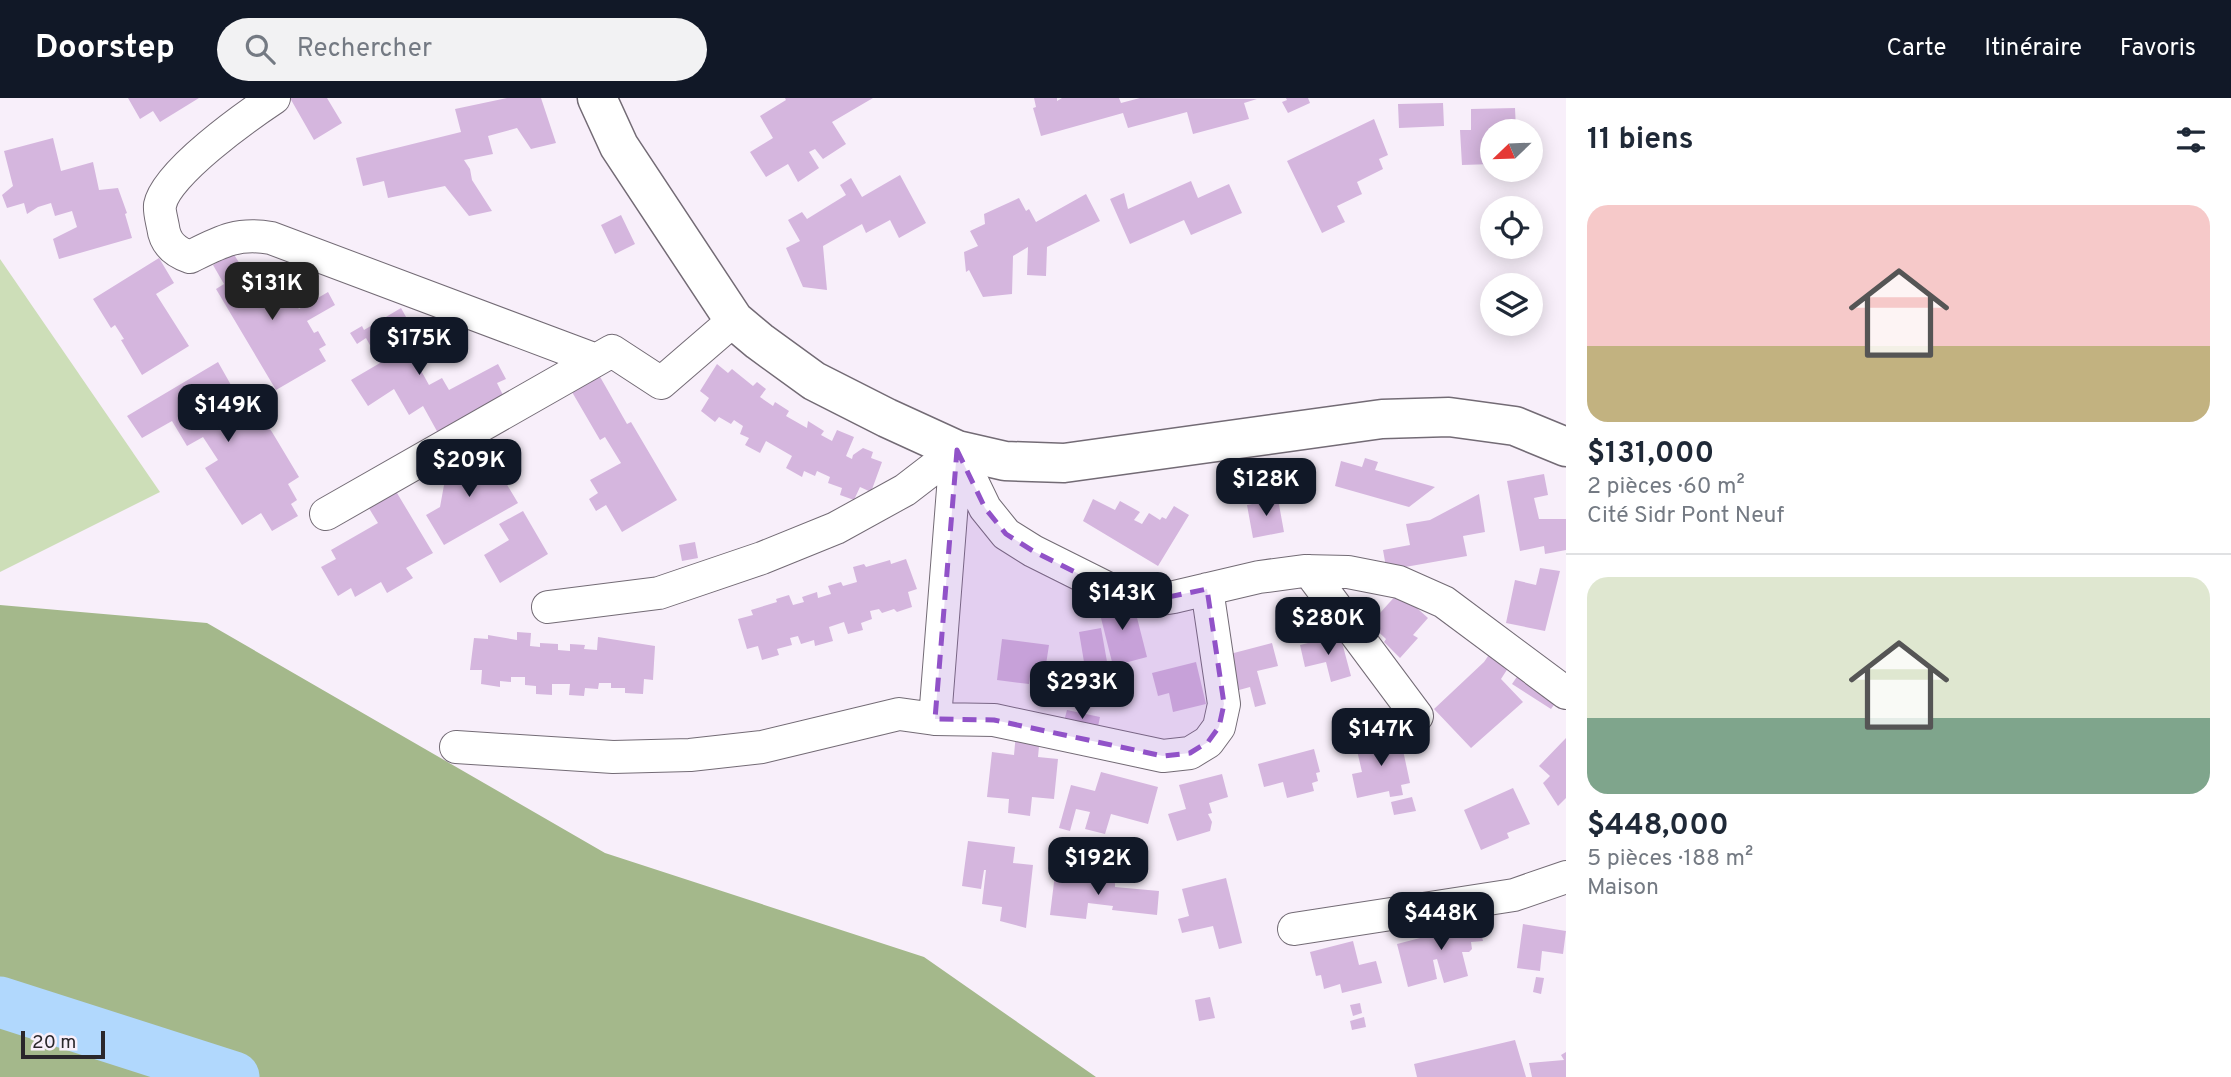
<!DOCTYPE html>
<html lang="fr">
<head>
<meta charset="utf-8">
<style>
	body { margin:0; font-family:Overpass,sans-serif; background:#f2f2f3; color:#1f2937; height:100vh; display:flex; flex-direction:column; font-size:26px; white-space:nowrap }
	* { box-sizing:border-box; margin:0 }
	p { font-size:23px; color:#747a83 }
	.icon { flex:none; width:38px; height:38px; fill:none; stroke:currentColor; stroke-width:2; stroke-linecap:round; stroke-linejoin:round }
	.map { position:relative; flex:1; overflow:hidden }
	.drawer { display:flex; flex-direction:column; background:#fff; width:665px }
	.drawer>* { flex:none }
	.needle { width:46px; rotate:247deg }
	.fabs { position:absolute; left:1480px; top:21px; display:grid; gap:14px }
	.fabs a { display:grid; place-items:center; width:63px; height:63px; border-radius:50%; background:#fff; box-shadow:0 4px 18px #0003; font-size:35px }
	.scale { position:absolute; left:21px; bottom:18px; width:84px; box-sizing:border-box; padding-left:7px; border:4px solid #2a272b; border-top:0; font-size:19px; line-height:24px; white-space:nowrap; color:#2a272b; -webkit-text-stroke:5px #f8effa; paint-order:stroke }
	.price { position:absolute; translate:-50% -60px; padding:0 16px; border-radius:14px; background:#111827; color:#fff; font-size:23px; line-height:46px; filter:drop-shadow(0 2px 4px #0008) }
	.price::after { content:''; position:absolute; left:50%; top:42px; width:21px; height:16px; margin-left:-10px; background:inherit; clip-path:polygon(0 0,100% 0,50% 100%) }
	.price.on { background:#222; color:#fff }
	ul { padding:0; list-style:none }
	li { display:grid; align-content:center; gap:14px; height:371px; padding:0 21px }
	li+li { border-top:2px solid #e0e1e3 }
	li span { display:grid; place-items:center; height:217px; border-radius:21px; color:#555 }
	li>.icon { margin-inline-start:auto }
	span .icon { width:126px; height:126px; fill:#fffc; stroke-width:1 }
	li b { font-size:30px }
	h2 { display:flex; justify-content:space-between; align-items:center; height:84px; padding:0 21px; font-size:30px }
	header { display:flex; align-items:center; gap:42px; box-sizing:border-box; height:98px; padding:0 35px; background:#111827; color:#fff }
	header strong { font-size:33px }
	nav { display:flex; gap:38px; margin-inline-start:auto; font-size:24px }
	.search { width:490px; height:63px; background:#f2f2f3; display:flex; align-items:center; gap:18px; box-sizing:border-box; padding:0 24px; border-radius:38px; color:#747a83; font-size:26px }
	main { display:flex; flex:1; min-height:0 }
	.map>svg:first-child { display:block }
	.green { fill:#cddeb8 }
	.forest { fill:#a4b88b }
	.lines { fill:none; stroke-linecap:round; stroke-linejoin:round }
	.river { stroke:#b1d8fd; stroke-width:51 }
	.building { fill:#d5b6de }
	.minor-casing { stroke:#736b75; stroke-width:34 }
	.major-casing { stroke:#736b75; stroke-width:41 }
	.minor { stroke:#fff; stroke-width:32 }
	.major { stroke:#fff; stroke-width:38 }
	.marked { fill:#9152c8; fill-opacity:0.2; stroke:#9152c8; stroke-width:5; stroke-dasharray:14 9; stroke-linejoin:round }
</style>
</head>
<body>
<header>
<strong>Doorstep</strong>
<div class="search"><svg class="icon" aria-label="search" viewBox="0 0 24 24"><circle cx="10" cy="10" r="6"/><path d="M15 15l6 6"/></svg>Rechercher</div>
<nav><a>Carte</a><a>Itinéraire</a><a>Favoris</a></nav>
</header>
<main>
<div class="map">
<svg width="1566" height="979" viewBox="0 0 1566 979">
	<rect width="100%" height="100%" fill="#f8effa"/>
	<path class="green" d="M0,161L160,394L0,474Z"/>
	<path class="forest" d="M0,507L207,525L605,755L924,859L1096,979H0Z"/>
	<g class="lines">
		<path class="river" d="M0,904L234,979"/>
	</g>
	<path class="building" d="M128,0H199L160,24L153,13L140,21Z
		M290,0H327L342,25L314,42Z
		M507,0H541L556,45L531,51L517,30L488,38L493,56L464,62L470,71L472,82L492,113L469,118L445,88L388,100L384,83L363,88L356,60L461,34L455,11Z
		M785,0H873L832,24L846,46L823,61L815,51L809,54L819,70L798,84L788,66L766,79L750,54L773,40L760,18L786,2Z
		M1034,0H1057V3L1062,0H1119L1121,5L1140,0L1257,1L1244,5L1249,21L1193,36L1187,14L1128,30L1123,15L1041,38L1033,10L1036,9Z
		M1286,0H1308L1310,5L1288,15L1282,4L1287,2Z
		M1443,5L1444,28L1399,30L1398,6Z
		M1515,10L1516,32L1493,33V66L1462,67L1460,32H1471V11Z
		M1374,21L1388,57L1379,61L1383,71L1357,84L1362,96L1337,108L1345,124L1322,135L1287,63Z
		M53,40L61,73L93,64L99,92L118,90L127,115L125,116L132,140L59,161L53,141L77,129L72,113L55,118L51,105L38,109L27,116L24,105L7,110L2,97L13,88L4,53Z
		M900,77L926,125L899,140L890,122L866,135L862,126L823,148L827,192L803,189L786,150L800,143L788,122L802,114L807,121L846,97L840,87L851,80L862,99Z
		M1191,83L1198,100L1229,86L1242,115L1191,137L1184,122L1130,146L1110,101L1124,95L1128,111Z
		M1086,96L1100,123L1047,149L1046,178L1027,177L1028,149L1013,158L1012,196L983,199L969,172L966,174L964,154L978,148L970,133L985,126L984,116L1019,100L1026,113L1029,111L1036,124Z
		M621,117L635,146L615,156L601,127Z
		M233,155L245,174L258,166L275,194L285,189L299,211L328,194L335,207L307,223L314,235L318,233L326,247L319,251L326,263L276,292L216,191L224,186L213,167Z
		M159,160L174,185L156,196L189,248L142,277L121,242L124,241L115,227L111,230L93,201Z
		M401,210L419,242L408,249L429,287L442,280L449,292L498,266L506,281L497,285L504,299L438,335L423,308L409,317L394,291L368,308L351,282L380,265L366,240L357,246L350,235L362,228L364,232Z
		M218,264L231,287L234,286L272,334L299,379L288,386L297,402L291,406L298,418L272,433L261,415L242,427L205,370L218,362L203,339L187,348L172,323L142,340L127,318Z
		M717,266L728,275L732,271L753,288L757,284L766,291L760,299L773,308L775,304L789,313L786,318L807,330L808,323L824,333L821,337L832,343L837,332L854,339L846,358L852,361L853,357L863,350L873,354L871,360L882,364L871,394L860,389L854,402L840,397L842,390L828,385L830,379L817,373L815,378L804,373L802,379L786,370L792,358L766,343L760,355L745,347L749,340L740,336L743,328L734,322L731,326L719,319L715,324L701,313L709,300L700,293Z
		M599,277L627,326L631,324L677,402L622,434L606,407L596,413L589,401L598,395L590,382L621,365L605,339L600,342L572,294Z
		M457,356L485,363L480,384L483,385L500,375L518,405L444,447L426,417L440,409L448,365L455,367Z
		M1365,360L1378,364L1375,372L1435,389L1409,409L1335,388L1341,363L1362,369Z
		M1544,376L1548,397L1534,400L1539,421H1566V452L1545,456L1544,448L1520,453L1507,383Z
		M394,390L433,455L406,470L413,480L387,495L381,484L355,499L351,490L338,498L321,469L336,461L331,452L378,425L367,407Z
		M1479,396L1485,434L1463,438L1467,458L1394,471L1386,469L1383,452L1410,447L1406,426L1430,422Z
		M1093,401L1115,412L1120,403L1140,414L1134,422L1142,426L1149,415L1160,422L1162,419L1166,421L1174,408L1189,417L1158,468L1083,423Z
		M1278,401L1284,434L1253,440L1247,407Z
		M523,413L548,456L500,485L484,457L509,442L499,426Z
		M695,444L698,460L682,463L679,447Z
		M906,461L917,491L908,494L912,509L897,514L894,511L882,515L879,511L870,513L872,521L861,525L863,532L848,536L844,524L829,529L833,543L815,548L814,542L801,546L798,538L790,540L792,547L777,551L779,557L762,562L758,548L747,551L738,521L753,517L751,512L777,504L776,501L789,497L793,507L804,504L802,499L817,494L818,500L831,496L828,488L841,484L843,488L857,484L853,469L864,466L866,469L890,462L891,466Z
		M1540,470L1560,473L1545,533L1506,525L1515,482L1536,487Z
		M1399,494L1428,520L1413,537L1418,540L1400,560L1384,544L1386,541L1370,526Z
		M1132,500L1147,559L1113,568L1098,508Z
		M1101,530L1111,586L1074,592L1070,566L1084,564L1079,534Z
		M517,534L531,535L530,548L540,549V545L558,546V552L570,553V546L585,547L584,551L597,552L598,539L655,548L653,582L644,581L643,596L625,595V590H611V585H599L598,591L585,590L584,598L569,597L570,586H552V597L536,596V588L525,587V579H511V584L500,583V589L481,586L482,572H470L474,540L488,541V537L517,542Z
		M1340,537L1351,578L1331,584L1326,564L1305,569L1300,547Z
		M1002,541L1049,547L1045,573L1031,571L1029,586L997,582Z
		M1272,545L1278,568L1257,573L1266,606L1255,609L1250,589L1239,592L1230,556Z
		M1493,551L1512,564L1501,581L1523,604L1471,650L1434,611L1484,564Z
		M1196,564L1206,606L1173,614L1169,595L1158,598L1152,575Z
		M1523,570L1562,596L1551,611L1512,586Z
		M1067,612L1100,619L1097,633L1063,627Z
		M1016,635L1040,638L1038,659L1058,661L1054,701L1032,699L1030,718L1008,715L1009,701L987,699L992,654L1014,657Z
		M1400,638L1410,685L1401,687L1403,697L1390,699L1389,693L1357,700L1352,676L1362,674L1356,648Z
		M1566,640V700L1558,708L1543,685L1550,678L1539,668Z
		M1314,651L1320,674L1316,675L1318,683L1312,685L1314,693L1287,700L1283,684L1264,689L1258,666Z
		M1101,674L1158,689L1148,726L1111,716L1105,736L1085,731L1090,714L1076,711L1070,733L1059,730L1071,687L1095,693Z
		M1222,676L1228,699L1209,705L1212,715L1208,716L1212,724L1210,733L1177,743L1168,716L1186,711L1179,687Z
		M1513,690L1530,726L1507,735L1509,740L1481,752L1464,712Z
		M1412,699L1416,713L1394,717L1391,704Z
		M968,743L1015,749L1013,765L1033,767L1026,830L1000,823L1002,809L982,806L986,772H984L981,791L962,788Z
		M1055,776L1115,783V789L1159,793L1157,817L1112,812L1113,808L1088,805L1086,821L1050,817Z
		M1226,780L1242,845L1219,851L1213,828L1182,835L1178,821L1189,818L1182,791Z
		M1476,816L1483,843L1471,844L1472,851L1469,854H1462L1468,878L1444,885L1437,861L1433,862L1437,881L1408,889L1397,846L1451,832L1449,818Z
		M1523,826L1566,833L1563,856L1542,853L1540,873L1517,870Z
		M1353,843L1359,867L1376,863L1382,885L1342,895L1340,886L1324,891L1321,877L1316,878L1310,854Z
		M1536,879L1544,880L1541,896L1533,894Z
		M1210,899L1215,920L1199,923L1195,902Z
		M1360,905L1362,915L1353,918L1350,907Z
		M1364,919L1366,929L1352,932L1350,923Z
		M1515,942L1526,979H1417L1414,966Z
		M1566,954V979H1532L1529,965L1564,962L1561,957Z"/>
	<g class="lines">
		<defs>
			<path id="minor" d="M274,0C247,18 166,75 160,107C159,113 162,123 163,129C165,145 175,154 190,159C220,144 237,134 271,140L596,262
				M957,352L985,410L1006,436L1033,453L1123,498L1149,503L1174,499L1259,479L1304,473L1348,474L1399,484L1444,504L1566,595
				M326,416L612,253L661,285L734,222
				M1309,473L1417,618
				M548,509L659,495L762,460L836,430L905,392L957,352
				M935,621L956,353
				M456,649L613,659L690,657L762,649L899,616L935,621L994,622L1163,658L1190,655L1208,644L1219,629L1224,606L1207,491
				M1294,831L1514,797L1566,779"/>
			<path id="major" d="M597,0L619,48L734,222L759,243L814,283L887,320L957,352L1005,363L1064,365L1382,321L1449,319L1515,328L1566,349"/>
		</defs>
		<use href="#minor" class="minor-casing"/>
		<use href="#major" class="major-casing"/>
		<use href="#minor" class="minor"/>
		<use href="#major" class="major"/>
	</g>
	<path class="marked" d="M957,352L985,410L1006,436L1033,453L1123,498L1149,503L1207,491L1224,606L1219,629L1208,644L1190,655L1163,658L994,622L935,621Z"/>
</svg>
<div class="fabs">
<a><svg class="needle" viewBox="-14 -14 28 28"><path d="M0-13l5 13h-10z" fill="#e53935"/><path d="M0 13l5-13h-10z" fill="#747a83"/></svg></a>
<a><svg class="icon" aria-label="locate" viewBox="0 0 24 24"><circle cx="12" cy="12" r="6"/><path d="M12 2v4M12 18v4M2 12h4M18 12h4"/></svg></a>
<a><svg class="icon" aria-label="layers" viewBox="0 0 24 24"><path d="M12 4l9 5-9 5-9-5zM3 14l9 5 9-5"/></svg></a>
</div>
<div class="scale">20 m</div>
<b class="price on" style="left:272px;top:224px">$131K</b>
<b class="price" style="left:419px;top:279px">$175K</b>
<b class="price" style="left:228px;top:346px">$149K</b>
<b class="price" style="left:469px;top:401px">$209K</b>
<b class="price" style="left:1266px;top:420px">$128K</b>
<b class="price" style="left:1122px;top:534px">$143K</b>
<b class="price" style="left:1328px;top:559px">$280K</b>
<b class="price" style="left:1082px;top:623px">$293K</b>
<b class="price" style="left:1381px;top:670px">$147K</b>
<b class="price" style="left:1098px;top:799px">$192K</b>
<b class="price" style="left:1441px;top:854px">$448K</b>
</div>
<section class="drawer">
<h2>11 biens<svg class="icon" aria-label="filters" viewBox="0 0 24 24"><path d="M4 7h16M4 17h16"/><circle cx="9" cy="7" r="2"/><circle cx="15" cy="17" r="2"/></svg></h2>
<ul>
<li><span style="background:linear-gradient(#f6c9c9 65%,#c2b280 0)"><svg class="icon" aria-label="home" viewBox="0 0 24 24"><path d="M3 11l9-7 9 7M6 9v11h12V9"/></svg></span><div><b>$131,000</b><p>2 pièces · 60 m²</p><p>Cité Sidr Pont Neuf</p></div></li>
<li><span style="background:linear-gradient(#dfe7d0 65%,#7fa58c 0)"><svg class="icon" aria-label="home" viewBox="0 0 24 24"><path d="M3 11l9-7 9 7M6 9v11h12V9"/></svg></span><div><b>$448,000</b><p>5 pièces · 188 m²</p><p>Maison</p></div></li>
</ul>
</section>
</main>
</body>
</html>
